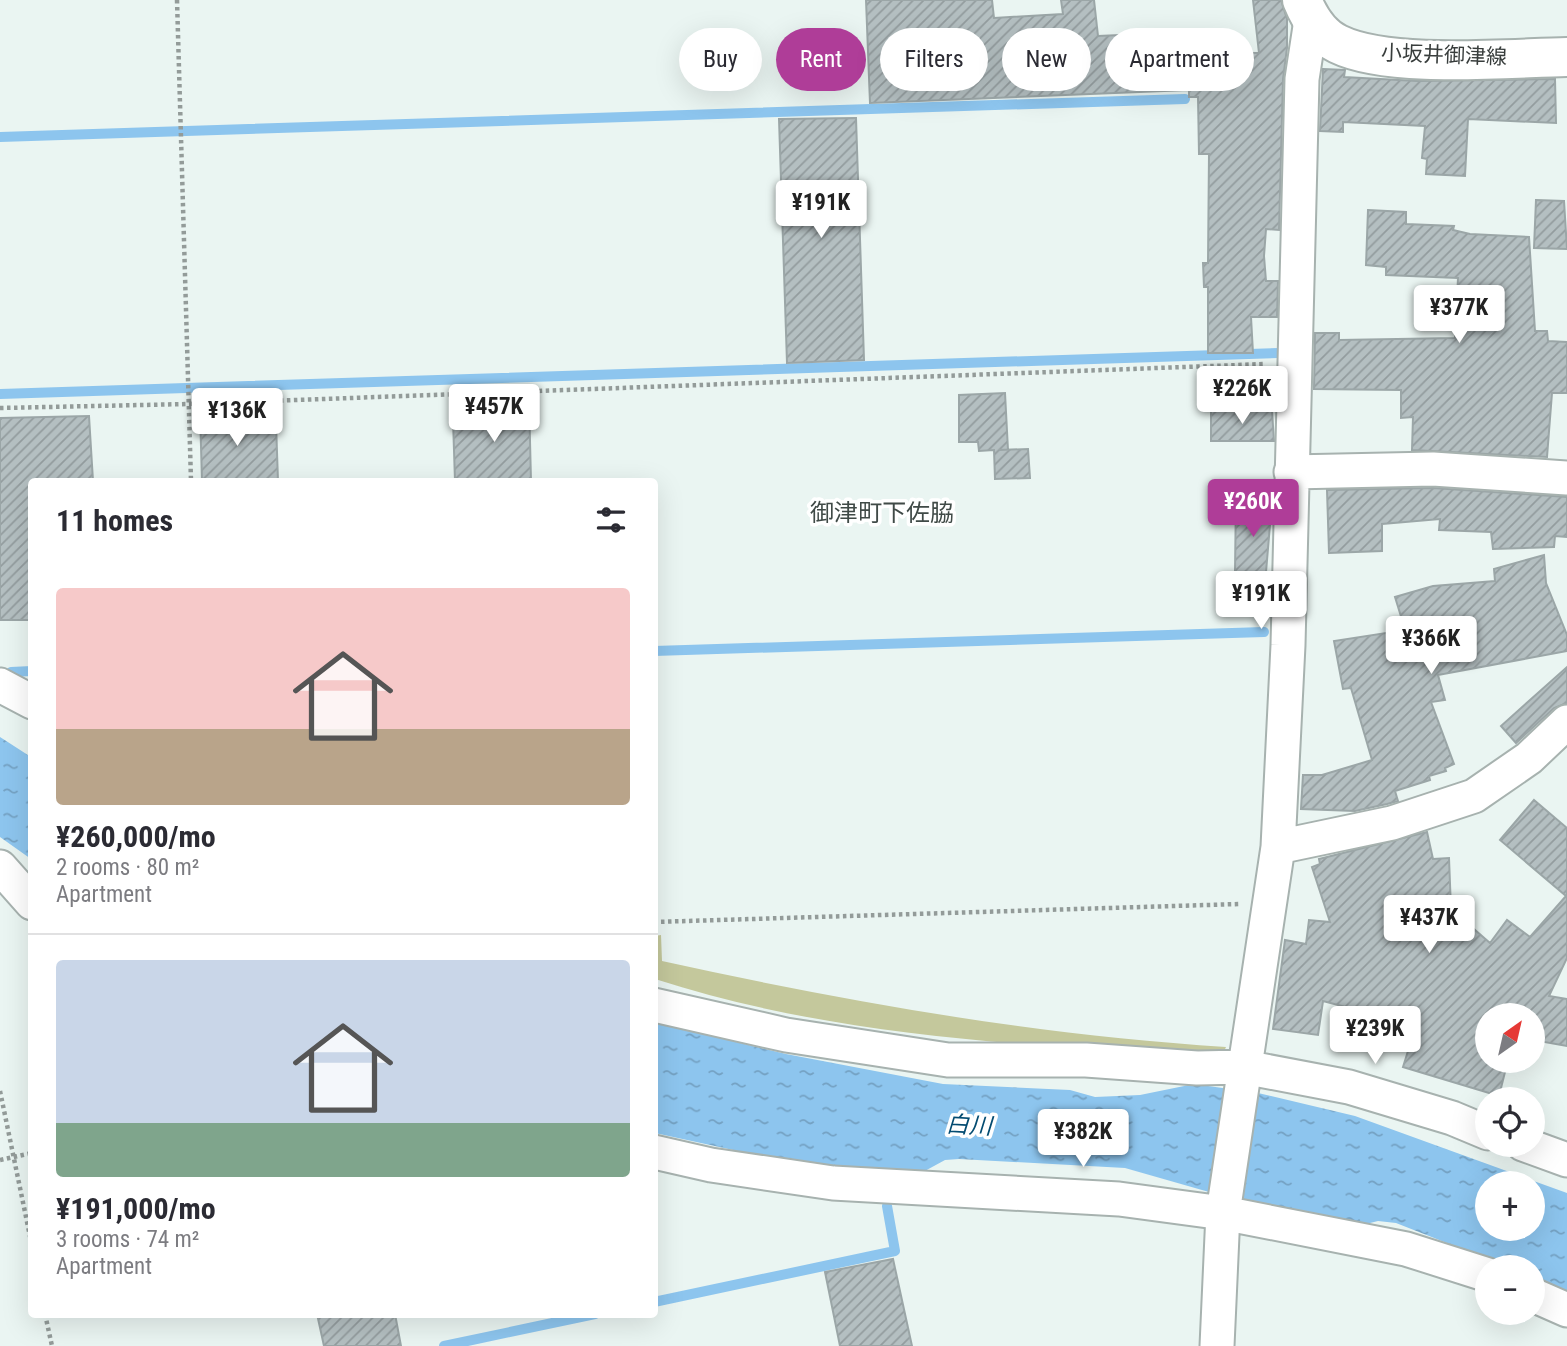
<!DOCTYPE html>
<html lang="en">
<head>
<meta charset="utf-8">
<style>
	body { margin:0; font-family:"Roboto Condensed","Noto Sans JP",sans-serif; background:#f2f2f3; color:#2b2b33; height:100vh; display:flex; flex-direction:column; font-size:26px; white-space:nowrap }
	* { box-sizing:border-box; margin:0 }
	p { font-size:23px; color:#7c7c81 }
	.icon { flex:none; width:38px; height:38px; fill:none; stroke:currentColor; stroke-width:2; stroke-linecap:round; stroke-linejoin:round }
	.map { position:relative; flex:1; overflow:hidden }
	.panel { position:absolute; left:28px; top:478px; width:630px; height:840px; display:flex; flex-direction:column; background:#fff; border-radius:7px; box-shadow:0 7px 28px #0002 }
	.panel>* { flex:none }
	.banner { position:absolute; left:679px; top:28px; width:665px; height:63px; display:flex; gap:14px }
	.needle { width:46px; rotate:34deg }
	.controls { position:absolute; left:1475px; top:1003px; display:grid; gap:14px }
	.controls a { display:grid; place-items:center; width:70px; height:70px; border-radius:50%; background:#fff; box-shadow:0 7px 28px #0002; font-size:35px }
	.price { position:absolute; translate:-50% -60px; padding:0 16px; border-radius:7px; background:#fff; color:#222; font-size:23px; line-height:46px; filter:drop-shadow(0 2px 4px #0008) }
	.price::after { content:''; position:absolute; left:50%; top:42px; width:21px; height:16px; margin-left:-10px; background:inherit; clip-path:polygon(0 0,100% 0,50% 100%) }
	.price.current { background:#af3d98; color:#fff }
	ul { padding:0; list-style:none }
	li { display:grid; align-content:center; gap:14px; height:371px; padding:0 28px }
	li+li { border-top:2px solid #e1e1e2 }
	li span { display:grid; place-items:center; height:217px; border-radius:7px; color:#555 }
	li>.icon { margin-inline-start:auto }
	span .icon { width:126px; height:126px; fill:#fffc; stroke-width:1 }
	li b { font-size:30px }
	h2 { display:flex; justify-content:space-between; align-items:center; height:84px; padding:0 28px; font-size:30px }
	.pill { padding:0 24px; border-radius:32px; background:#fff; box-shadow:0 7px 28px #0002; font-size:24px; line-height:63px }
	.pill.current { background:#af3d98; color:#fff }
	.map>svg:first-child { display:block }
	.green { fill:#c4c89c }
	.water { fill:url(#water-ripples); fill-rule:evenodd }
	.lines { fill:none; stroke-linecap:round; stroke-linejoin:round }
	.stream { stroke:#8dc5ee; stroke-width:10 }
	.building { fill:url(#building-hatch); stroke:#9ba6a7; stroke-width:2 }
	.minor-casing { stroke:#a7b2af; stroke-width:37 }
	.secondary-casing { stroke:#a7b2af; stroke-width:42 }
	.path { stroke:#939b99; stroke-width:4.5; stroke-dasharray:3.5 3.5; stroke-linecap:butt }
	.minor { stroke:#fff; stroke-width:33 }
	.secondary { stroke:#fff; stroke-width:38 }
	.labels { text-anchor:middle; stroke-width:7; stroke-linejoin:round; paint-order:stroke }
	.street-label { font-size:21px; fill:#383d3c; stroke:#fff }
	.water-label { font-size:23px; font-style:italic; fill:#034b71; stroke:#fff }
	.quarter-label { font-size:24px; fill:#404a47; stroke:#fff }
</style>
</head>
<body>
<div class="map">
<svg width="1567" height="1346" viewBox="0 0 1567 1346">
	<defs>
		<pattern id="water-ripples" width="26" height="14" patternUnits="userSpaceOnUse" patternTransform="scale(1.75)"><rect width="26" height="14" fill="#8dc5ee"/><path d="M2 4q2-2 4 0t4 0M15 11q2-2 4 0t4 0" fill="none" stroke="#74a1c2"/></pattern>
		<pattern id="building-hatch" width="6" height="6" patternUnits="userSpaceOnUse" patternTransform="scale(1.75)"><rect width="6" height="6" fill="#b4bfc1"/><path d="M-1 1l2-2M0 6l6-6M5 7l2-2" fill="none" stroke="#939c9e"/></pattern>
	</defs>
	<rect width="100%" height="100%" fill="#eaf5f2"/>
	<path class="green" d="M661,935L662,961C848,1002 1035,1035 1226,1047L1222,1056C1032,1046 837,1038 655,979L654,936Z"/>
	<path class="water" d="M0,737L31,757V859L0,837Z
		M654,1022L786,1054L943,1084L1070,1090L1095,1097L1140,1095L1194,1084L1258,1093L1355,1116L1567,1193V1291L1533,1277V1267H1508L1396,1223L1378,1221L1342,1230L1125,1168L959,1159L945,1160L923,1172L820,1169L655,1133ZM1488,1183H1533V1228H1488Z"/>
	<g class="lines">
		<path class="stream" d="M0,137L1185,99
			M0,394L1278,353
			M654,651L1264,632
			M11,672L32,671
			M654,1302L895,1251L887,1206
			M444,1346L595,1314"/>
	</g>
	<path class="building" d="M866,0H992L994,18L1063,14L1061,0H1094L1098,36L1165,33L1166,52L1259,53L1253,0H1281L1287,19V48L1283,79L1279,230L1266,229L1264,256L1266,281H1278L1277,317H1251L1253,353H1208V287H1204L1203,263H1208L1209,154H1199L1198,97H1189V90L870,103Z
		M1323,69L1345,70L1344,77L1417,81L1555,79L1556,123L1468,119L1465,176L1426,174L1427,159L1422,158L1425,126L1343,122V132L1320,131Z
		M856,118L864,360L787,363L779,119Z
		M1536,200L1564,201L1567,249L1534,248Z
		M1368,210L1406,212V224L1454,226L1453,230L1470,234L1529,237L1535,331H1547L1548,341L1567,342V393H1552L1547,457L1412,450L1413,417L1401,418V390L1314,389L1315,333H1339V340L1455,338L1458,278L1386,275V267L1366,265Z
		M1005,393L1008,450H999L1028,449L1030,478L995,479L994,450L979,451L978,442H959V395Z
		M529,400L531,481H455L453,420L477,421V403Z
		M249,411L250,423H276L278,481H202L200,412Z
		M1211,411H1272L1274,441H1211Z
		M89,416L93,481H32V620H0V418Z
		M1251,488L1273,489L1264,596L1238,594L1241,572H1235L1236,494L1251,493Z
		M1433,488L1567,497V537L1555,536L1554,547L1493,549L1491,532L1439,530L1440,519L1382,524V551L1329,553L1327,490Z
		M1544,555L1546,583L1567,635V651L1438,675L1445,700L1431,702L1454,764L1445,768L1446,771L1429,776L1430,780L1395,791L1398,801L1387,804L1355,811L1301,809L1303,775H1322L1372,760L1351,688L1343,689L1334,641L1393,632L1392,625L1403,623L1395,597L1433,586L1495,581L1494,569Z
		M1567,667V703L1554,708L1516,743L1501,726Z
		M1534,800L1567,828V958L1549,996L1567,999V1046L1533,1040V1015H1488V1060H1508L1499,1096L1403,1067L1408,1051L1380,1044L1387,1018L1323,1001L1318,1035L1273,1029L1285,940L1306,944L1309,920L1330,922L1312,867L1320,864L1319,859L1427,832L1433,859L1449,858L1451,909L1490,943L1507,920L1530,937L1566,896L1500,840Z
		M893,1259L912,1346H840L825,1272Z
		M317,1314H395L401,1346H324Z"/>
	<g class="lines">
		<defs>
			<path id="minor" d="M1291,472L1433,469L1567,478
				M0,685L32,702
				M1278,847L1392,823L1474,796L1529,758L1567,722
				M0,867L32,903
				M654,1005L786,1035L948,1060H1086L1197,1068L1244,1067L1349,1087L1452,1118L1488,1133
				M1523,1144L1567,1160
				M654,1152L711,1165L833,1183L1119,1199L1223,1213L1406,1249L1488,1275
				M1533,1295L1567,1310
				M1217,1346L1223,1213L1278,847L1288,645L1302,79L1311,20"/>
			<path id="secondary" d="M1302,0C1309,17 1321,36 1338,44C1389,69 1508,58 1567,57"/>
		</defs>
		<use href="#minor" class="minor-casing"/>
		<use href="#secondary" class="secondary-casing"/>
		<path class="path" d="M177,0L191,481
			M0,408L189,404L1265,364
			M654,922L1239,904
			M0,1091L32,1246
			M0,1160L32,1153
			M45,1314L52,1346"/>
		<use href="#minor" class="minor"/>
		<use href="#secondary" class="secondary"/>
	</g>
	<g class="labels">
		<g class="street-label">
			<text transform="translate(1444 55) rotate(2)" y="7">小坂井御津線</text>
		</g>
		<g class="water-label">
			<text transform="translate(969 1125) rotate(3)" y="8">白川</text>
		</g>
		<g class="quarter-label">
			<text x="882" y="521">御津町下佐脇</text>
		</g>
	</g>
</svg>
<div class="controls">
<a><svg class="needle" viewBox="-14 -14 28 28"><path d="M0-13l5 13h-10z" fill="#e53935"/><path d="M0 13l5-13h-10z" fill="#7c7c81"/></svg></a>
<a><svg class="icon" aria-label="locate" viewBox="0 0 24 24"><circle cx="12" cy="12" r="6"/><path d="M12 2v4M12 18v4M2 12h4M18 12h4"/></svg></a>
<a>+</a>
<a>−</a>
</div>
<b class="price" style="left:821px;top:240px">¥191K</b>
<b class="price" style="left:1459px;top:345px">¥377K</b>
<b class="price" style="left:1242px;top:426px">¥226K</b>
<b class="price" style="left:494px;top:444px">¥457K</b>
<b class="price" style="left:237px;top:448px">¥136K</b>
<b class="price current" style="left:1253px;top:539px">¥260K</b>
<b class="price" style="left:1261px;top:631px">¥191K</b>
<b class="price" style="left:1431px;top:676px">¥366K</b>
<b class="price" style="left:1429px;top:955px">¥437K</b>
<b class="price" style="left:1375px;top:1066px">¥239K</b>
<b class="price" style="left:1083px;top:1169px">¥382K</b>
<div class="banner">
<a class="pill">Buy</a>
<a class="pill current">Rent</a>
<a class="pill">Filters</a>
<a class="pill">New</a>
<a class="pill">Apartment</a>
</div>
<section class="panel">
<h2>11 homes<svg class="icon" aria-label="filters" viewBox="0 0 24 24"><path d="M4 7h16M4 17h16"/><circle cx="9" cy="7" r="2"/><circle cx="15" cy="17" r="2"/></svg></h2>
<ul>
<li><span style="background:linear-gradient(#f6c9c9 65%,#b9a48a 0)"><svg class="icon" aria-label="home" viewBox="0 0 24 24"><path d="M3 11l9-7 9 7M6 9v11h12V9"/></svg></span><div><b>¥260,000/mo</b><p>2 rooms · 80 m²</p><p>Apartment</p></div></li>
<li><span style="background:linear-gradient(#c9d6e8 75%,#7fa58c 0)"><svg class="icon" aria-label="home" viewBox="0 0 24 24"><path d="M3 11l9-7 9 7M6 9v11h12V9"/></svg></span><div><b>¥191,000/mo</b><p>3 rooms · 74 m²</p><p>Apartment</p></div></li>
</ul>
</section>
</div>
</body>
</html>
